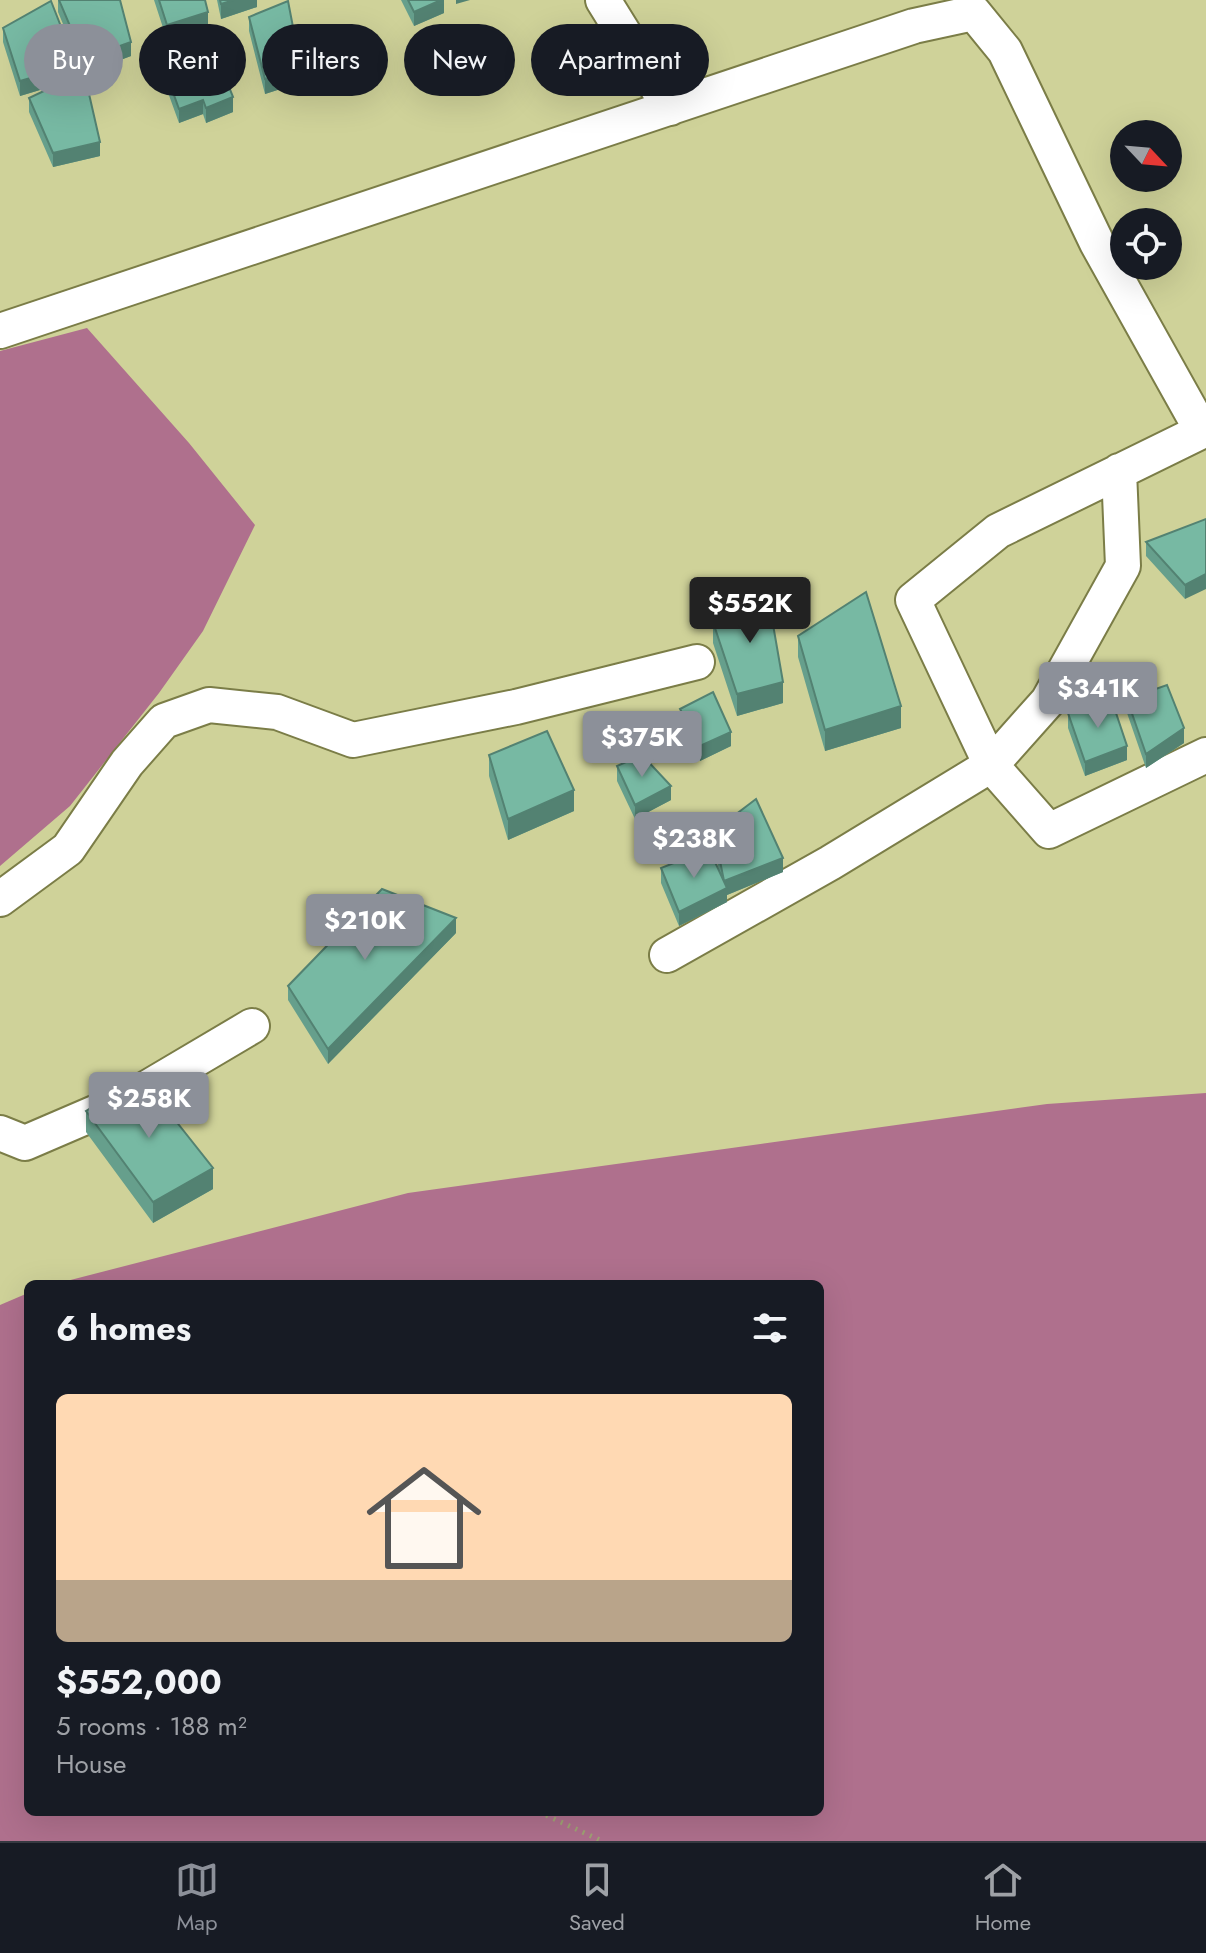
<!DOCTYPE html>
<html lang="en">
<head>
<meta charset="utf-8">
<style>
	body { margin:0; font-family:Jost,sans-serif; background:#20242c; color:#f1f3f6; height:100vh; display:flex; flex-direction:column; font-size:30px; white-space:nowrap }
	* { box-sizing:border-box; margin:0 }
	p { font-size:26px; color:#9ea1a6 }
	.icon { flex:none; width:44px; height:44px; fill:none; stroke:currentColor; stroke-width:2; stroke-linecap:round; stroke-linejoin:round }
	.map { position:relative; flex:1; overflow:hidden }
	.sheet { position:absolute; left:24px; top:1280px; width:800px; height:536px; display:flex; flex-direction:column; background:#171b24; border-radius:12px; box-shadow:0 8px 32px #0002 }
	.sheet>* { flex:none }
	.guide { position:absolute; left:24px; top:24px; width:800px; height:72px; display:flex; gap:16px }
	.needle { width:52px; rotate:116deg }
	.fabs { position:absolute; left:1110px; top:120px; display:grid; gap:16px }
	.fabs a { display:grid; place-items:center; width:72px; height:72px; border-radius:50%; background:#171b24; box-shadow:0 8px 32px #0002; font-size:40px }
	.price { position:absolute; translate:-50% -68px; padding:0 18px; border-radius:8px; background:#8c9099; color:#fff; font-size:26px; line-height:52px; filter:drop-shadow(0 2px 4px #0008) }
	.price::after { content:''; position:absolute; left:50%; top:48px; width:24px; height:18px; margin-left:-12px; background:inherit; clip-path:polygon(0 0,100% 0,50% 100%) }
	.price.on { background:#222; color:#fff }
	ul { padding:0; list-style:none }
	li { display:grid; align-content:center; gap:16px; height:424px; padding:0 32px }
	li+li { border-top:2px solid #363941 }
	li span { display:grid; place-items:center; height:248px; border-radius:12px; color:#555 }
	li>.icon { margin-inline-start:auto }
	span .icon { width:144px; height:144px; fill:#fffc; stroke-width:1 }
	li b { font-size:34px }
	h2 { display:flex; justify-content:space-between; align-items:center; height:96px; padding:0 32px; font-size:34px }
	.tag { padding:0 28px; border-radius:36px; background:#171b24; box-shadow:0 8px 32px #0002; font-size:28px; line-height:72px }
	.tag.on { background:#8c9099; color:#fff }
	.menu { display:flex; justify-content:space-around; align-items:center; height:112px; border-top:2px solid #363941; background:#171b24; font-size:22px; color:#9ea1a6 }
	.menu a { display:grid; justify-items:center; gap:4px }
	.menu .on { color:#8c9099 }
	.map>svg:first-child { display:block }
	.water { fill:#af708d }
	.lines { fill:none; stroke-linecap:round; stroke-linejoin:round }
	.minor-casing { stroke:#7b7d47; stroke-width:38 }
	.path { stroke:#a0a374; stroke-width:5; stroke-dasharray:2 6; stroke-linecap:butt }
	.minor { stroke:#fff; stroke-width:34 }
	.wall { fill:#669f8c }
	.shaded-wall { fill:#538272 }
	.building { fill:#77b9a3; stroke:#538272; stroke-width:2 }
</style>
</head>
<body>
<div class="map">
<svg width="1206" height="1841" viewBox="0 0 1206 1841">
	<rect width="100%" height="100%" fill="#cfd299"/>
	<path class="water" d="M87,328L189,443L255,525L203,631L159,693L70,806L0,866V351Z
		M1206,1093V1841H0V1305L28,1293V1812H820V1284H55L408,1193L1047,1104Z"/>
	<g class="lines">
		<defs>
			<path id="minor" d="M603,0L670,108
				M0,331L914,26L974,13L1005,51L1097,243L1202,431H1206
				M1202,431L998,531L913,600L991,765L1049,831L1206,755
				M0,899L68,849L127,763L164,721L209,705L277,712L353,740L516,707L697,662
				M667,955L830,863L991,765L1048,701L1123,566L1119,471
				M0,1133L25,1143L132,1097L252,1026"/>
		</defs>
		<use href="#minor" class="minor-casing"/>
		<path class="path" d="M539,1812L602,1841"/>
		<use href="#minor" class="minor"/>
	</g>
	<path class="wall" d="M58,0H120L131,56L84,73L100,156L53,167L29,112V98L57,85L20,96L3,42V28L76,76L83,72L58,12Z
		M154,0H205L208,27L167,40Z
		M217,0H257V7L221,19Z
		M401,0H444V13L414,26Z
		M249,17L293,41L283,47L293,85L265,94L249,31Z
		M162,62L233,112L206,123L203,114L179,123L162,76Z
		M1206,519L1185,599L1146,556V542Z
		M713,622L783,703L737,716L713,643Z
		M798,636L901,728L825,751L798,657Z
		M1127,699L1184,743L1146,768L1127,713Z
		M680,709L731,746L700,761L680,723Z
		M1068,713L1127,760L1085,776L1068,728Z
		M489,755L574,811L508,840L489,776Z
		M617,766L671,800L635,819L617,781Z
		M714,831L783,872L727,895V902L679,926L661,883V868L719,871L714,845Z
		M456,933L328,1064L288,1000V986Z
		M86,1111L213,1189L153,1223L86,1132Z"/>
	<path class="shaded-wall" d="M234,0H257V7L221,19V4Z
		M441,0H444V13L414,26V12Z
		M456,0H470L456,4Z
		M208,12V27L167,40V25Z
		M293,27V41L279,50V36Z
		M131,42V56L84,74V59Z
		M76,65V79L20,96V81Z
		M293,70V85L265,94V79Z
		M233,97V112L206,123V108Z
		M203,100V114L179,123V109Z
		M100,142V156L53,167V153Z
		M1206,574V589L1185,599V585Z
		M783,682V703L737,716V694Z
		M901,706V728L825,751V730Z
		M1184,728V743L1146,768V754Z
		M731,732V746L700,761V746Z
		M1127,746V760L1085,776V762Z
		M671,786V800L635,819V805Z
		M574,790V811L508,840V819Z
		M783,858V872L727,895V902L679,926V912L724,881Z
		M456,918V933L328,1064V1049Z
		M213,1168V1189L153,1223V1202Z"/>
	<path class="building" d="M59,0H120L131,42L84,59Z
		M159,0H205L208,12L167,25Z
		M220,0H234L221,4Z
		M408,0H441L414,12Z
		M51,1L76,65L20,81L3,28Z
		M288,1L293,27L279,36L293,70L265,79L249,17Z
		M211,42L233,97L206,108L203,100L179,109L162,62Z
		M84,72L100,142L53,153L29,98Z
		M1206,519V574L1185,585L1146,542Z
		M767,590L783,682L737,694L713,622Z
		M866,592L901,706L825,730L798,636Z
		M1167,685L1184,728L1146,754L1127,699Z
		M713,692L731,732L700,746L680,709Z
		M1111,698L1127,746L1085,762L1068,713Z
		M547,731L574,790L508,819L489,755Z
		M642,755L671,786L635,805L617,766Z
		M756,799L783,858L724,881L714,831Z
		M709,849L727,888L679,912L661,868Z
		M382,889L456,918L328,1049L288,986Z
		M141,1077L213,1168L153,1202L86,1111Z"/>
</svg>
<div class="fabs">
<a><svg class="needle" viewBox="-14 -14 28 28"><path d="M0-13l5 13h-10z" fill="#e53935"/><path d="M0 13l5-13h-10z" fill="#9ea1a6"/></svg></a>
<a><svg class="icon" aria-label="locate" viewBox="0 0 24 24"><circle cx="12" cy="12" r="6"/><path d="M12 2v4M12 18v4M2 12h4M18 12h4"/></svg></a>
</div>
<b class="price on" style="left:750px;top:645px">$552K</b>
<b class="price" style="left:1098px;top:730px">$341K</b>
<b class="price" style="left:642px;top:779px">$375K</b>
<b class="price" style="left:694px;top:880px">$238K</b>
<b class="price" style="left:365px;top:962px">$210K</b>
<b class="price" style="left:149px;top:1140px">$258K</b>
<div class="guide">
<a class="tag on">Buy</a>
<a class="tag">Rent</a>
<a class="tag">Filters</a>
<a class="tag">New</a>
<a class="tag">Apartment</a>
</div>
<section class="sheet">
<h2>6 homes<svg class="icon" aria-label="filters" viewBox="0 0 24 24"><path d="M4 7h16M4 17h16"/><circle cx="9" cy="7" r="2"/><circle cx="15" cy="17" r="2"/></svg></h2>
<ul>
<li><span style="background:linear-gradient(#ffd9b3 75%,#b9a48a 0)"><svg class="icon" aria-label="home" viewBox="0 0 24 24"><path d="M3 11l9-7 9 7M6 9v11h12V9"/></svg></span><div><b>$552,000</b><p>5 rooms · 188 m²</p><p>House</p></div></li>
</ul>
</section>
</div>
<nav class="menu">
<a class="on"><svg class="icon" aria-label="map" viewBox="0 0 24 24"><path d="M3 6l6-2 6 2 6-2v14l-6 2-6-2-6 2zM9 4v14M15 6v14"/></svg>Map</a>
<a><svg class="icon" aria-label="saved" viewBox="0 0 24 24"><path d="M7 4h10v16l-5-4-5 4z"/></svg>Saved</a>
<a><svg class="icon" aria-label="home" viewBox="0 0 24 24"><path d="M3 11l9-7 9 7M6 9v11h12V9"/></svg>Home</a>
</nav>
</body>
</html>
